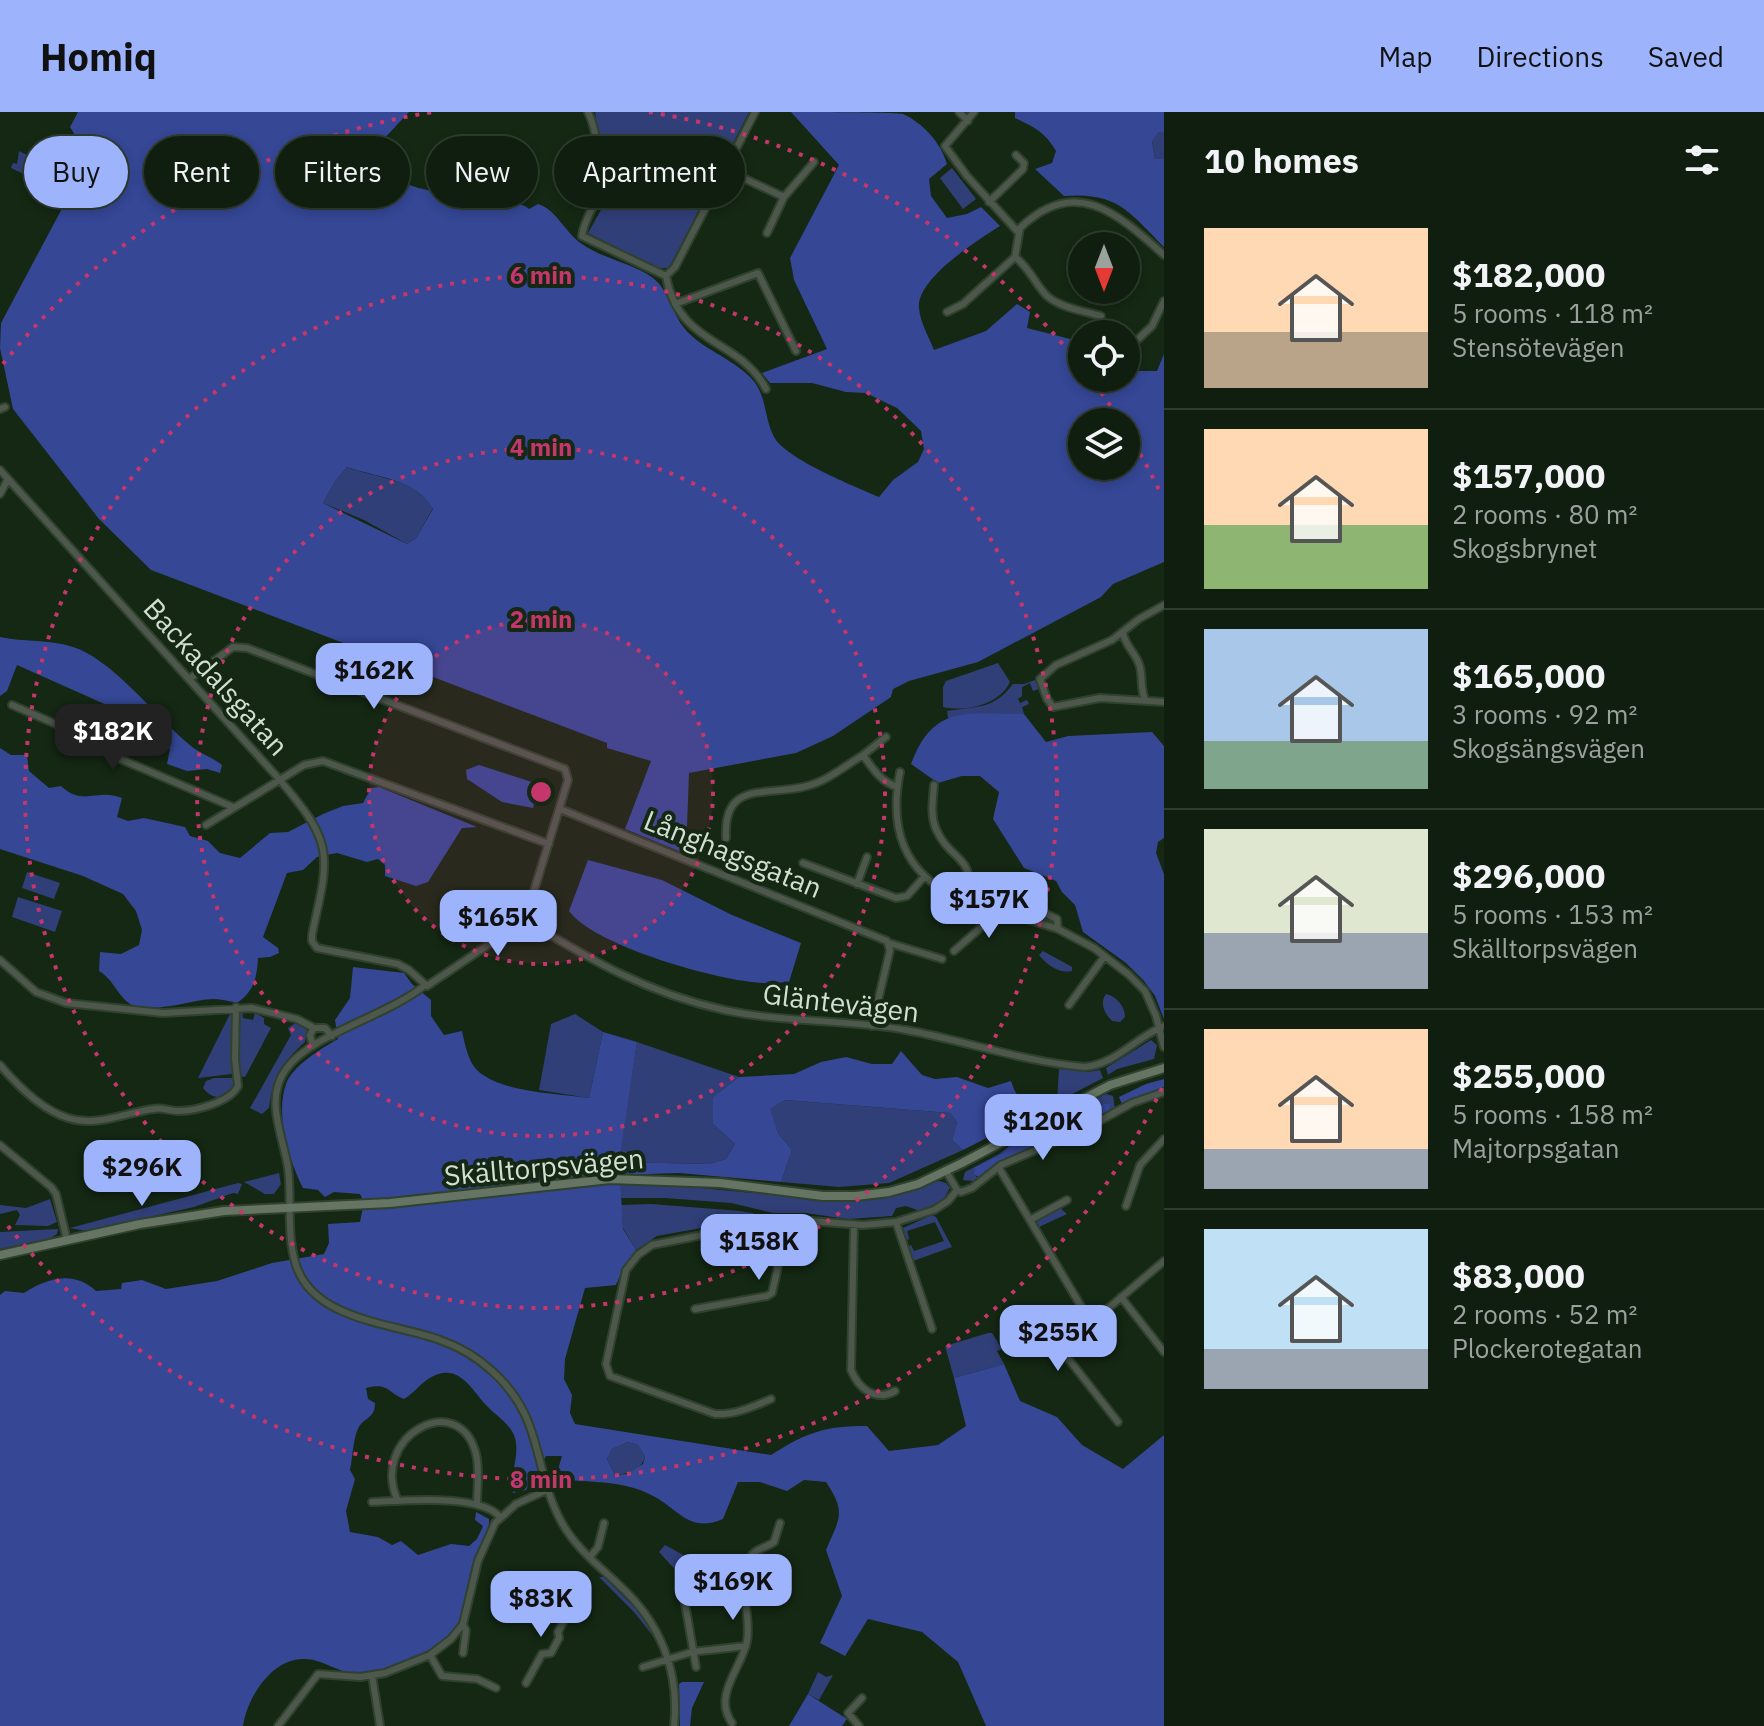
<!DOCTYPE html>
<html lang="en">
<head>
<meta charset="utf-8">
<style>
	body { margin:0; font-family:"IBM Plex Sans",sans-serif; background:#182717; color:#f1f3f6; height:100vh; display:flex; flex-direction:column; font-size:30px; white-space:nowrap }
	* { box-sizing:border-box; margin:0 }
	p { font-size:26px; color:#9ba29e }
	.icon { flex:none; width:44px; height:44px; fill:none; stroke:currentColor; stroke-width:2; stroke-linecap:round; stroke-linejoin:round }
	.map { position:relative; flex:1; overflow:hidden }
	.sheet { display:flex; flex-direction:column; background:#0f1e0e; width:600px }
	.sheet>* { flex:none }
	.banner { position:absolute; left:24px; top:24px; width:760px; height:72px; display:flex; gap:16px }
	.needle { width:52px; rotate:180deg }
	.buttons { position:absolute; left:1068px; top:120px; display:grid; gap:16px }
	.buttons a { display:grid; place-items:center; width:72px; height:72px; border-radius:50%; background:#0f1e0e; box-shadow:0 4px 12px #0003,0 0 0 2px #2f3c2e; font-size:40px }
	.price { position:absolute; translate:-50% -68px; padding:0 18px; border-radius:16px; background:#9db4fd; color:#111; font-size:26px; line-height:52px; filter:drop-shadow(0 2px 4px #0008) }
	.price::after { content:''; position:absolute; left:50%; top:48px; width:24px; height:18px; margin-left:-12px; background:inherit; clip-path:polygon(0 0,100% 0,50% 100%) }
	.price.current { background:#222; color:#fff }
	ul { padding:0; list-style:none }
	li { display:flex; align-items:center; gap:24px; height:200px; padding:0 40px }
	li+li { border-top:2px solid #2f3c2e }
	li span { display:grid; place-items:center; flex:none; width:224px; height:160px; border-radius:0px; color:#555 }
	li>.icon { margin-inline-start:auto }
	span .icon { width:96px; height:96px; fill:#fffc; stroke-width:1 }
	li b { font-size:34px }
	h2 { display:flex; justify-content:space-between; align-items:center; height:96px; padding:0 40px; font-size:34px }
	.pill { padding:0 28px; border-radius:36px; background:#0f1e0e; box-shadow:0 4px 12px #0003,0 0 0 2px #2f3c2e; font-size:28px; line-height:72px }
	.pill.current { background:#9db4fd; color:#111 }
	header { display:flex; align-items:center; gap:48px; box-sizing:border-box; height:112px; padding:0 40px; background:#9db4fd; color:#111 }
	header strong { font-size:38px }
	nav { display:flex; gap:44px; margin-inline-start:auto; font-size:28px }
	main { display:flex; flex:1; min-height:0 }
	.map>svg:first-child { display:block }
	.green { fill:#313f78 }
	.forest { fill:#354795; fill-rule:evenodd }
	.lines { fill:none; stroke-linecap:round; stroke-linejoin:round }
	.street-casing { stroke:#2f422e; stroke-width:10 }
	.secondary-casing { stroke:#2f422e; stroke-width:12 }
	.street { stroke:#4d574c; stroke-width:6 }
	.secondary { stroke:#657463; stroke-width:8 }
	.ring { fill:none; stroke:#c5366d; stroke-width:4; stroke-dasharray:4 8 }
	.labels { text-anchor:middle; stroke-width:8; stroke-linejoin:round; paint-order:stroke }
	.street-label { font-size:28px; fill:#d3dfd2; stroke:#142813 }
	.centre { fill:#c5366d; stroke:#142813; stroke-width:4 }
	.ring-label { font-size:24px; text-anchor:middle; font-weight:bold; fill:#c5366d; stroke:#142813; stroke-width:8; stroke-linejoin:round; paint-order:stroke }
</style>
</head>
<body>
<header>
<strong>Homiq</strong>
<nav><a>Map</a><a>Directions</a><a>Saved</a></nav>
</header>
<main>
<div class="map">
<svg width="1164" height="1614" viewBox="0 0 1164 1614">
	<rect width="100%" height="100%" fill="#142813"/>
	<path class="green" d="M595,0H749L669,156H657L588,121L615,73L599,32Z
		M1160,19L1164,20V47H1155L1152,28Z
		M19,39L39,49L30,65L11,56L13,51L17,52Z
		M952,56L976,87L963,97L940,66Z
		M347,355C376,366 416,367 433,396L416,426L407,432L364,408L323,391L336,368Z
		M998,551L1010,570C999,593 966,600 943,595V575L946,569Z
		M1035,568L1039,577L1033,579L1030,571L1022,575V584L1018,587L1020,591L1027,588L1029,592L1022,595L1024,602L948,606L947,599C977,594 993,598 1013,572H1024Z
		M27,760L60,771L54,787L22,776Z
		M18,785L62,799L55,820L12,805Z
		M1014,788L1055,808L1054,811L1008,798L1007,793Z
		M1043,839L1072,855V859C1059,862 1047,853 1039,843Z
		M1106,882C1116,884 1125,894 1125,905L1120,910L1112,909C1105,902 1099,891 1106,882Z
		M232,898H242L243,906L253,908L255,901L264,906V912L271,916L245,965L232,962L198,966Z
		M575,902L603,920L589,986L539,978L551,912Z
		M297,910L307,917L305,930C282,950 273,967 269,996L262,1002L250,996L291,923L288,916Z
		M1151,928L1157,933L1154,947L1117,957L1108,963L1106,956Z
		M637,930L739,965L713,985V1012L735,1032L726,1047L708,1052L618,1050Z
		M1059,957L1088,960L1100,958L1103,966L1057,990Z
		M214,966H235L236,974C226,986 214,990 203,976L206,969Z
		M1106,982L1113,984L1115,997L1108,1001L1103,992L1016,1030L1003,1041L975,1055L976,1065H978L973,1069L963,1068L965,1060L999,1042L1018,1027Z
		M785,988L950,1001L957,1010L952,1028L963,1038L889,1071L839,1075L781,1070L792,1038L778,1021L769,997Z
		M279,1061L281,1072L274,1082H265L244,1070Z
		M939,1069L946,1071L950,1076L943,1088L920,1099L906,1094L896,1096L892,1104L848,1107L805,1101H773L731,1091L665,1086H621L620,1071H648L847,1090L892,1084Z
		M238,1071L242,1072L238,1082L233,1081L194,1095L86,1119L70,1116Z
		M50,1087L57,1110L48,1114L15,1113L20,1103L17,1098L0,1102V1093L26,1096Z
		M651,1092L740,1099L753,1101L757,1106L657,1124L636,1138L623,1116L621,1093Z
		M1059,1095L1067,1102L1039,1115L1035,1108Z
		M932,1103L936,1105L952,1135L913,1149L909,1134L911,1133L914,1139L944,1129L935,1110L907,1119L909,1127L907,1128L903,1116Z
		M58,1117L57,1122L49,1127L0,1137V1120Z
		M988,1221H992L1002,1237L997,1239L1004,1252L954,1266L945,1234Z
		M628,1330L638,1333L645,1345C641,1358 628,1362 615,1363L607,1347L612,1337Z
		M665,1433L685,1444L680,1463L659,1440Z
		M599,1465H604L641,1502L657,1529L634,1500Z
		M818,1560L826,1565L833,1563L819,1588L808,1582Z"/>
	<path class="forest" d="M78,0H409L381,30L370,27L356,44L361,48L370,47C390,66 420,83 449,78C457,77 466,71 473,73C485,75 490,87 499,90C510,95 519,88 529,97L538,92C556,97 566,122 582,132C603,147 633,151 653,166C669,178 672,202 685,217C702,237 731,246 749,264C768,282 763,304 774,325C786,347 854,374 879,385L893,368L918,350L924,337L921,319L897,296L866,281L846,280L812,271H770L762,261L827,237L794,168L790,146L839,53L791,0C810,0 891,0 903,2C923,11 941,31 947,52L929,67L931,84L947,106L967,102L981,95L1000,114C978,128 916,167 919,196C920,210 929,225 934,238L986,219L1017,192L1030,200L1027,216L1082,230V266H1126V259H1157L1164,242V450L1113,472L1101,485L978,550L909,569L893,577L891,585L833,624L796,641L689,661L686,742L625,717L651,649L607,636V631L151,458L99,407L13,297L0,236L1,211L66,89L71,56L80,31L70,15ZM1082,310H1126V354H1082ZM347,355C375,365 417,367 433,397L416,426L407,432L323,391L336,368Z
		M1015,0H1164V20H1159L1152,29L1155,47H1164V135C1129,100 1118,80 1064,84L1035,57L1052,51L1056,39C1046,21 1033,14 1015,6Z
		M0,525C28,531 58,526 85,540C123,560 157,606 191,634C201,642 212,645 222,653L220,661L207,657L187,659L167,652L170,637L166,630L109,594L17,553L7,579L0,584Z
		M1024,602L1046,630L1068,624L1152,620L1164,634V726L1158,730L1156,741L1164,762V907L1155,884L1144,869L1126,851L1083,820L1075,793L1062,780L1056,769L1024,756L993,707L999,680L980,664H962L938,671L911,652C934,590 969,603 1024,602Z
		M0,636L11,643H27L29,659L49,676L61,674C83,695 97,676 122,686L117,705L128,709L144,706L185,715L190,724L208,729L220,741L240,746L270,721L288,720L323,702L343,694L363,691L371,676L379,675L477,715L462,716L428,770L416,774L385,764V753L378,747L367,750L337,741L317,745L303,758L287,761L263,825L278,836L279,841L270,845L258,846C257,866 254,879 237,891C229,889 220,887 212,887C186,889 161,900 135,894C119,889 115,868 99,859L100,840L121,842L139,833L142,818L136,799L123,782L83,764L0,737Z
		M479,653L538,672L533,696L502,690L467,667L466,658Z
		M588,748L662,768L732,803L801,831L789,870C781,870 773,872 765,871C721,870 594,834 569,799Z
		M353,855L404,861L412,872L431,888V904L444,923L462,919C465,932 468,951 479,960C505,981 556,981 589,986L603,920L637,930L619,1050L708,1052L726,1047L735,1032L713,1012V985L739,965L794,962L821,950L846,945L872,952H892L901,939L922,963L935,967L957,965L988,976L1011,969C1020,998 1032,988 1057,990L963,1038L952,1028L957,1010L950,1001L785,988L770,997L778,1021L792,1038L781,1070L679,1061L620,1063L623,1117L636,1138L624,1154L616,1173L585,1176L565,1247L564,1267L572,1283L570,1301L575,1312L771,1343C807,1320 825,1314 867,1314L889,1339L938,1333L966,1314L954,1266L1004,1252L1020,1289L1057,1305L1082,1333L1123,1357L1164,1323V1614H986L958,1550L922,1520L868,1507L845,1544L820,1531L842,1484L826,1438C839,1407 847,1401 826,1370L804,1368L787,1379L760,1370H738L723,1407C690,1421 680,1399 655,1385C624,1367 589,1371 555,1367L562,1344H546L526,1378L513,1381C509,1363 520,1345 515,1326C511,1312 496,1304 487,1294C470,1276 458,1248 428,1267C419,1273 413,1282 404,1287C387,1280 388,1270 366,1276L368,1287L375,1291C375,1304 369,1304 361,1312C353,1321 353,1346 350,1358L355,1367L346,1399L350,1420L378,1425L392,1433L401,1429L418,1443L451,1432L469,1434L477,1427L483,1414L475,1408L476,1400L489,1407C490,1424 475,1442 471,1458C466,1475 468,1497 459,1512C444,1538 386,1563 357,1562C338,1561 323,1547 304,1547C272,1546 247,1586 243,1614H0V1183L5,1179L24,1181C47,1166 74,1158 96,1179L121,1177L122,1171L142,1168L166,1177L217,1169L272,1151L324,1142L329,1131L328,1112L360,1110L364,1090L360,1082L334,1080L325,1085L318,1078L303,1076C289,1048 275,1003 286,972C292,954 322,936 338,927L335,908L350,886ZM628,1330L638,1333L645,1345L643,1352L627,1362L615,1363L607,1347L612,1337Z
		M1164,967V975L1122,992L1119,985L1146,972Z
		M1103,992H1110L1108,1001L1014,1043L978,1065L974,1062L975,1055L1003,1041L1010,1033Z
		M682,1570H704L692,1596L690,1614H680L679,1572Z
		M808,1582L847,1607L842,1614H789Z"/>
	<g class="lines">
		<defs>
			<path id="street" d="M588,0C595,13 604,61 601,76C596,93 584,106 582,124L666,164L675,155L755,0
				M959,0L968,9
				M974,0L945,34L967,64L1018,120
				M726,58L784,85
				M989,90L1023,57L1024,51L1016,43
				M767,121L784,85L814,50
				M1015,145L1020,116C1076,62 1119,103 1164,143
				M666,164C679,235 740,226 766,277
				M675,192L758,161L796,239
				M947,200L963,192L1015,145C1029,155 1035,172 1047,184C1061,196 1084,199 1101,204
				M1135,230L1152,214L1164,189
				M0,297L5,295
				M0,358L280,668C295,687 314,707 321,730C330,758 317,795 312,823V829L317,836L398,852L409,858L427,874L525,808L568,668L565,657L247,536L233,535L189,567
				M0,382L8,367
				M1164,493L1139,507L1112,528L1056,553L1040,567L1047,587L1053,595L1100,586L1164,590
				M1123,521C1125,534 1137,542 1140,555C1143,567 1140,577 1145,587
				M12,593L58,613L111,643L233,695
				M863,643L886,625
				M900,660C889,715 903,761 957,785L1058,817L1094,836L1128,862L1145,879L1156,904L1164,935
				M934,673C933,688 930,703 936,717C950,750 979,744 965,788
				M560,697L887,829L890,838L872,914
				M206,713L304,653L323,649L549,732
				M726,726C723,667 767,685 807,674C827,669 845,654 863,643C873,657 880,669 897,675
				M803,751L896,786L907,784L924,765
				M857,772L867,745
				M1001,799L1009,788H1017L1057,807L1058,817
				M525,808C591,848 647,881 724,898C784,911 846,907 906,918C966,929 1025,950 1085,955C1116,952 1136,925 1164,914
				M889,831L942,847
				M954,839L994,804L997,798
				M0,848L36,880L66,891L163,901L252,896L297,907L314,916
				M425,873C388,904 311,922 286,957C264,987 283,1024 288,1056C292,1088 286,1122 296,1153C314,1209 394,1211 440,1228C460,1235 477,1245 492,1259C545,1306 532,1357 562,1411C576,1436 599,1454 619,1473C660,1510 680,1559 674,1614
				M1069,893L1104,845
				M313,934L310,923L314,916H325L332,924
				M0,953C17,973 42,998 68,1006C97,1015 124,1001 153,997C162,995 169,999 178,999C196,999 230,990 238,974L235,947L236,895
				M0,1033L51,1075L56,1082L67,1128
				M999,1056L1091,1211L1164,1149
				M946,1059L957,1078L961,1080L972,1076L1001,1053L1085,1017L1132,991L1164,980
				M1126,1094L1140,1053L1164,1027
				M1030,1108L1067,1088
				M896,1110L932,1217
				M854,1113L851,1258C859,1277 875,1290 895,1279
				M1121,1185L1164,1240
				M695,1197L767,1184L772,1181L780,1146L784,1107
				M1091,1211L1064,1234L1063,1240L1118,1310
				M771,1287C752,1295 735,1303 715,1302L610,1264L606,1252L626,1158L638,1143L652,1133L784,1107L863,1113L896,1110L934,1098L948,1089L957,1078
				M398,1389C368,1325 459,1275 476,1342C480,1357 477,1376 477,1392
				M372,1390C403,1389 480,1381 500,1405
				M590,1445L598,1435L604,1411
				M682,1474L696,1555
				M463,1541L466,1518L463,1513
				M430,1543L442,1564L477,1567L496,1576
				M643,1555L692,1540L746,1534
				M372,1563L380,1614
				M526,1571L542,1542L551,1541L559,1526L558,1520L572,1493
				M732,1611C712,1583 742,1556 747,1529C752,1502 736,1473 749,1447C755,1436 766,1436 774,1430L780,1411
				M278,1614L318,1562L360,1565L385,1561L430,1543L451,1527L463,1512L478,1449L495,1411L516,1392L547,1378
				M859,1614L848,1601L862,1586"/>
			<path id="secondary" d="M0,1143L140,1112L224,1099L390,1091L610,1067L720,1071L823,1084H856L889,1080L918,1072L962,1051L1110,973L1164,956"/>
		</defs>
		<use href="#street" class="street-casing"/>
		<use href="#secondary" class="secondary-casing"/>
		<use href="#street" class="street"/>
		<use href="#secondary" class="secondary"/>
	</g>
	<circle cx="541" cy="680" r="172" fill="#c5366d" fill-opacity=".12"/>
	<g class="ring">
		<circle cx="541" cy="680" r="172"/>
		<circle cx="541" cy="680" r="344"/>
		<circle cx="541" cy="680" r="516"/>
		<path d="M1162 976A688 688 0 0 1 3 1108M3 252A688 688 0 0 1 433 0M649 0A688 688 0 0 1 1079 252M1094 271A688 688 0 0 1 1118 305M1128 321A688 688 0 0 1 1162 384"/>
	</g>
	<g class="labels">
		<g class="street-label">
			<text transform="translate(216 565) rotate(48)" y="10">Backadalsgatan</text>
			<text transform="translate(733 742) rotate(22)" y="10">Långhagsgatan</text>
			<text transform="translate(841 891) rotate(7)" y="10">Gläntevägen</text>
			<text transform="translate(544 1055) rotate(-5)" y="10">Skälltorpsvägen</text>
		</g>
	</g>
	<circle cx="541" cy="680" r="12" class="centre"/>
	<g class="ring-label">
		<text x="541" y="172">6 min</text>
		<text x="541" y="344">4 min</text>
		<text x="541" y="516">2 min</text>
		<text x="541" y="1376">8 min</text>
	</g>
</svg>
<div class="buttons">
<a><svg class="needle" viewBox="-14 -14 28 28"><path d="M0-13l5 13h-10z" fill="#e53935"/><path d="M0 13l5-13h-10z" fill="#9ba29e"/></svg></a>
<a><svg class="icon" aria-label="locate" viewBox="0 0 24 24"><circle cx="12" cy="12" r="6"/><path d="M12 2v4M12 18v4M2 12h4M18 12h4"/></svg></a>
<a><svg class="icon" aria-label="layers" viewBox="0 0 24 24"><path d="M12 4l9 5-9 5-9-5zM3 14l9 5 9-5"/></svg></a>
</div>
<b class="price" style="left:374px;top:599px">$162K</b>
<b class="price current" style="left:113px;top:660px">$182K</b>
<b class="price" style="left:989px;top:828px">$157K</b>
<b class="price" style="left:498px;top:846px">$165K</b>
<b class="price" style="left:1043px;top:1050px">$120K</b>
<b class="price" style="left:142px;top:1096px">$296K</b>
<b class="price" style="left:759px;top:1170px">$158K</b>
<b class="price" style="left:1058px;top:1261px">$255K</b>
<b class="price" style="left:733px;top:1510px">$169K</b>
<b class="price" style="left:541px;top:1527px">$83K</b>
<div class="banner">
<a class="pill current">Buy</a>
<a class="pill">Rent</a>
<a class="pill">Filters</a>
<a class="pill">New</a>
<a class="pill">Apartment</a>
</div>
</div>
<section class="sheet">
<h2>10 homes<svg class="icon" aria-label="filters" viewBox="0 0 24 24"><path d="M4 7h16M4 17h16"/><circle cx="9" cy="7" r="2"/><circle cx="15" cy="17" r="2"/></svg></h2>
<ul>
<li><span style="background:linear-gradient(#ffd9b3 65%,#b9a48a 0)"><svg class="icon" aria-label="home" viewBox="0 0 24 24"><path d="M3 11l9-7 9 7M6 9v11h12V9"/></svg></span><div><b>$182,000</b><p>5 rooms · 118 m²</p><p>Stensötevägen</p></div></li>
<li><span style="background:linear-gradient(#ffd9b3 60%,#8fb573 0)"><svg class="icon" aria-label="home" viewBox="0 0 24 24"><path d="M3 11l9-7 9 7M6 9v11h12V9"/></svg></span><div><b>$157,000</b><p>2 rooms · 80 m²</p><p>Skogsbrynet</p></div></li>
<li><span style="background:linear-gradient(#a9c7e8 70%,#7fa58c 0)"><svg class="icon" aria-label="home" viewBox="0 0 24 24"><path d="M3 11l9-7 9 7M6 9v11h12V9"/></svg></span><div><b>$165,000</b><p>3 rooms · 92 m²</p><p>Skogsängsvägen</p></div></li>
<li><span style="background:linear-gradient(#dfe7d0 65%,#9aa5b1 0)"><svg class="icon" aria-label="home" viewBox="0 0 24 24"><path d="M3 11l9-7 9 7M6 9v11h12V9"/></svg></span><div><b>$296,000</b><p>5 rooms · 153 m²</p><p>Skälltorpsvägen</p></div></li>
<li><span style="background:linear-gradient(#ffd9b3 75%,#9aa5b1 0)"><svg class="icon" aria-label="home" viewBox="0 0 24 24"><path d="M3 11l9-7 9 7M6 9v11h12V9"/></svg></span><div><b>$255,000</b><p>5 rooms · 158 m²</p><p>Majtorpsgatan</p></div></li>
<li><span style="background:linear-gradient(#bfe0f5 75%,#9aa5b1 0)"><svg class="icon" aria-label="home" viewBox="0 0 24 24"><path d="M3 11l9-7 9 7M6 9v11h12V9"/></svg></span><div><b>$83,000</b><p>2 rooms · 52 m²</p><p>Plockerotegatan</p></div></li>
</ul>
</section>
</main>
</body>
</html>
